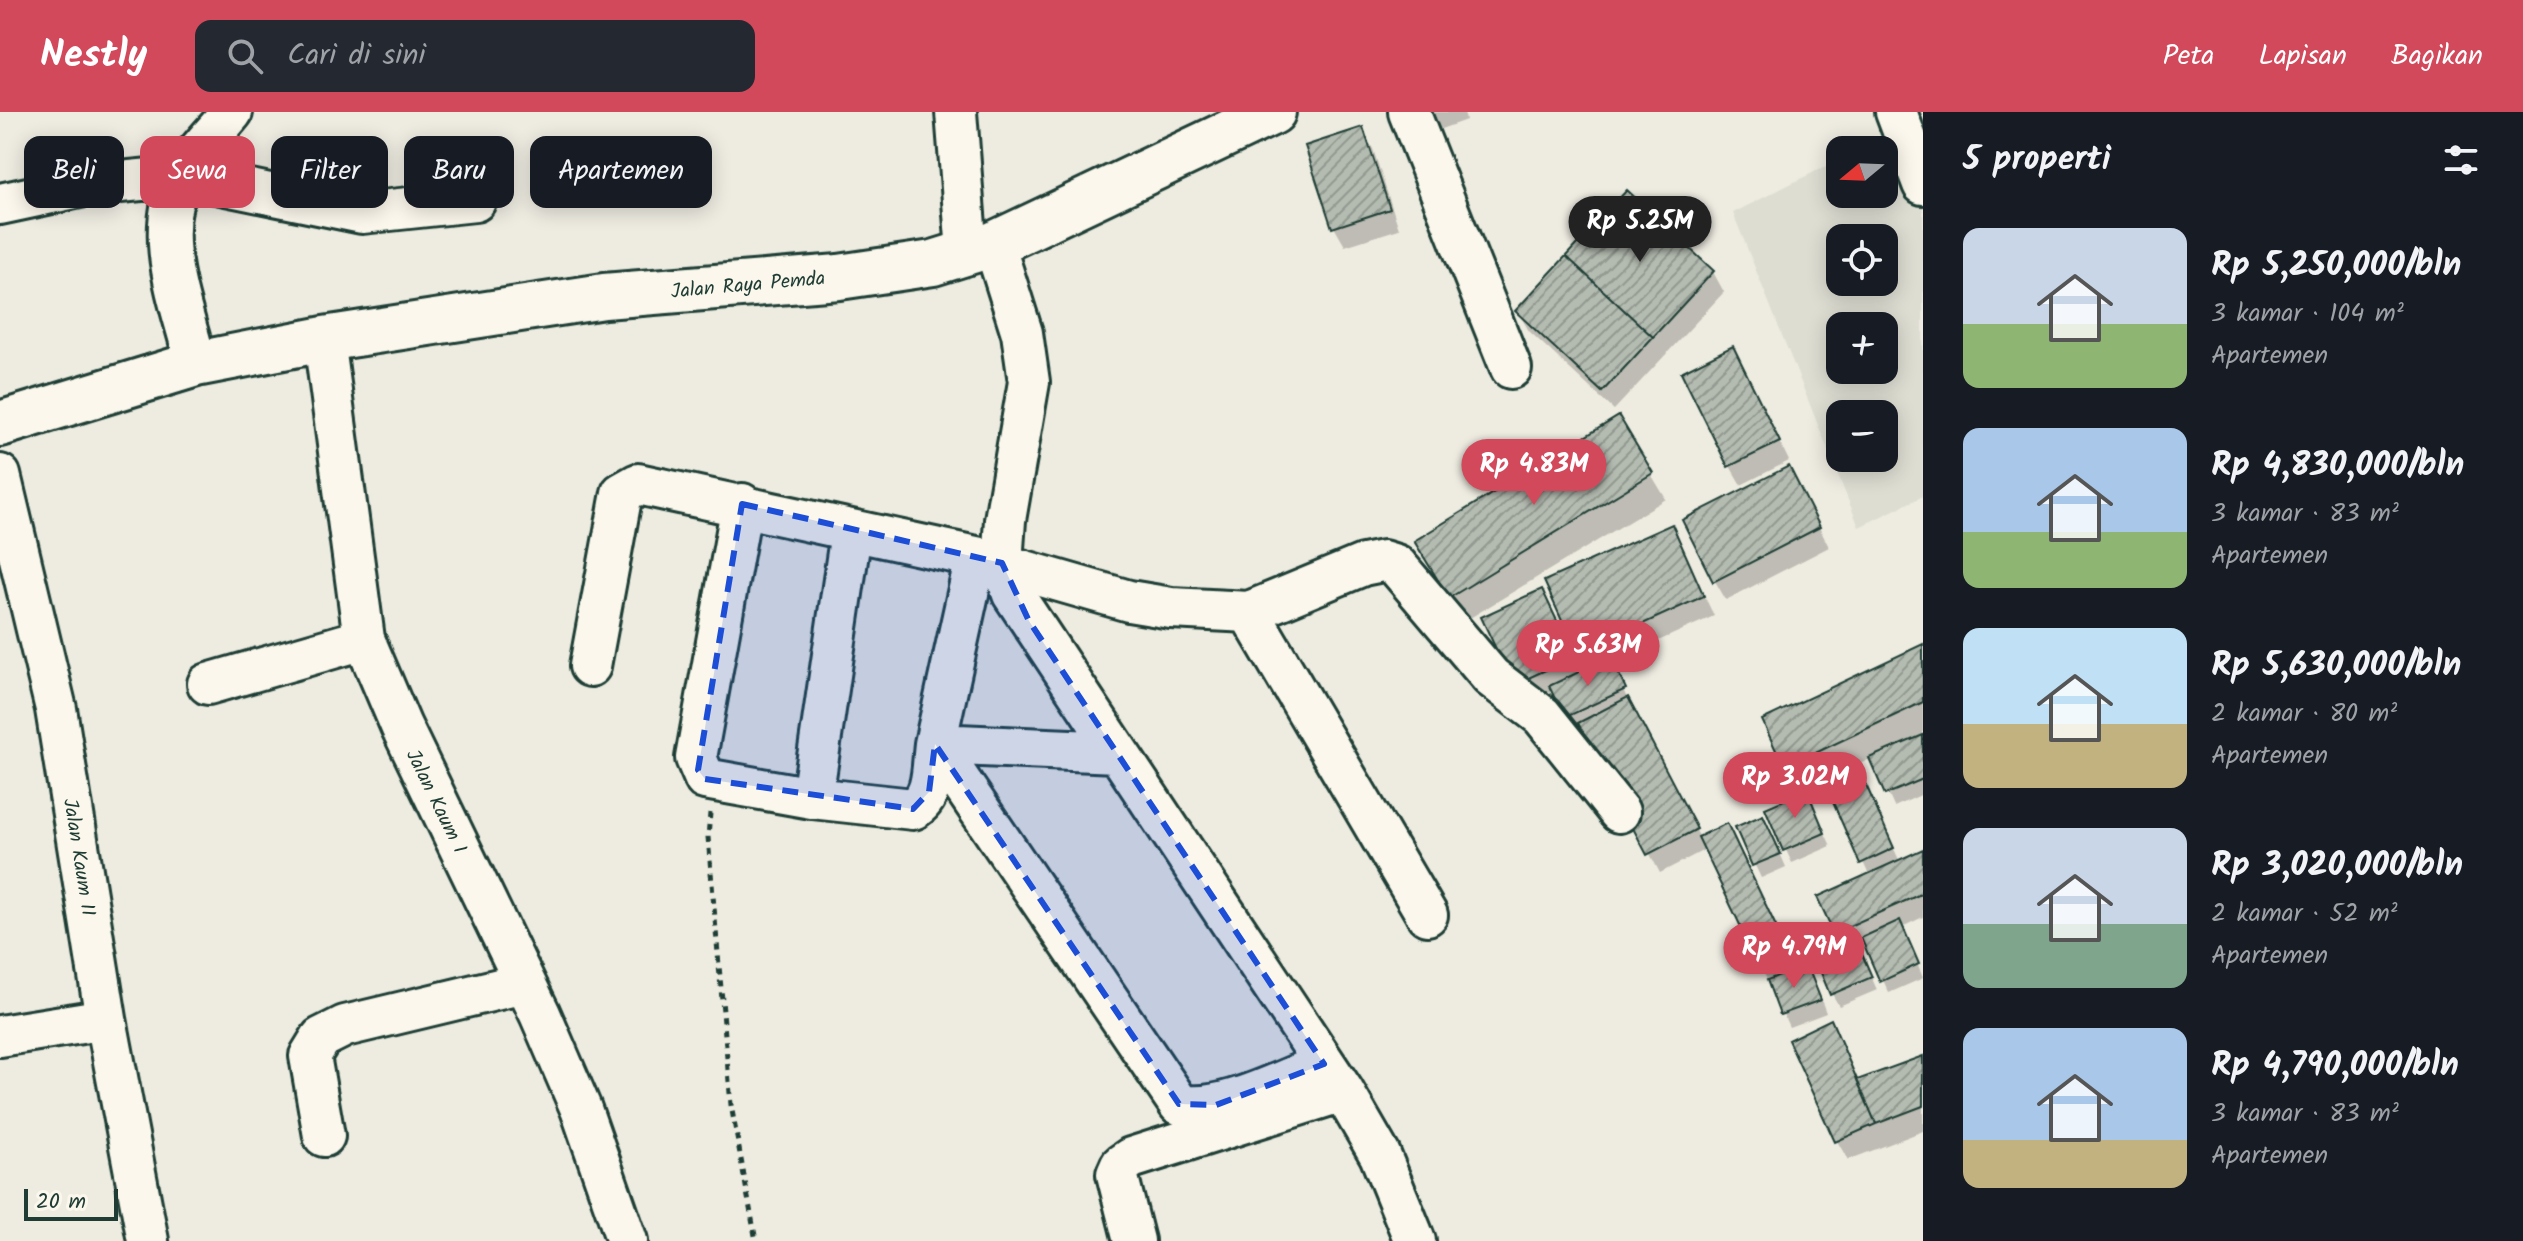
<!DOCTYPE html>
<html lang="id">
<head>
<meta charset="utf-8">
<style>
	body { margin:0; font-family:Kalam,sans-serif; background:#242831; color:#f1f3f6; height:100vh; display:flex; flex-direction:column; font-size:30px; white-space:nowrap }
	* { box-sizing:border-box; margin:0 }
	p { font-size:26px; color:#9ea1a6 }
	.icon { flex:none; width:44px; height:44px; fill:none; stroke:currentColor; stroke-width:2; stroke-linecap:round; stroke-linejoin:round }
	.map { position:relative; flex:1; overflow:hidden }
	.panel { display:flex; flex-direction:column; background:#171b24; width:600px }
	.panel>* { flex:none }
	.guide { position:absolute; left:24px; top:24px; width:760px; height:72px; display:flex; gap:16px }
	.needle { width:52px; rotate:251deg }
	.controls { position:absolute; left:1826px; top:24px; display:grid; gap:16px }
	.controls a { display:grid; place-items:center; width:72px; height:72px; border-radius:16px; background:#171b24; box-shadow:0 4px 20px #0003; font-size:40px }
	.scale { position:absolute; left:24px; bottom:20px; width:94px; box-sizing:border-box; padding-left:8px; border:4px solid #1f3d34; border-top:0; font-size:22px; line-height:28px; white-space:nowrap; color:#1f3d34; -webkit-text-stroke:6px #fbf7ec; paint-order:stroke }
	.price { position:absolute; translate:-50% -68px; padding:0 18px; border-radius:28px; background:#d1495b; color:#fff; font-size:26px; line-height:52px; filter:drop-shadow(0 2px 4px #0008) }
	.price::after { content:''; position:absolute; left:50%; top:48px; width:24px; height:18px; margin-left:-12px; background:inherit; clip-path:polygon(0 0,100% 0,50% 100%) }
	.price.active { background:#222; color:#fff }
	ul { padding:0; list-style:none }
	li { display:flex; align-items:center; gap:24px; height:200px; padding:0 40px }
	li span { display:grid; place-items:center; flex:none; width:224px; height:160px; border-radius:16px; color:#555 }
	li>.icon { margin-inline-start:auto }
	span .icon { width:96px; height:96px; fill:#fffc; stroke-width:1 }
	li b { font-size:34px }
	h2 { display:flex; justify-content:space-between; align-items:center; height:96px; padding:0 40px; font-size:34px }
	.chip { padding:0 28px; border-radius:16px; background:#171b24; box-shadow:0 4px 20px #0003; font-size:28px; line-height:72px }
	.chip.active { background:#d1495b; color:#fff }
	header { display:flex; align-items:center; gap:48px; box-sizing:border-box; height:112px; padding:0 40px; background:#d1495b; color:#fff }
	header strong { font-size:38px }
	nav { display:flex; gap:44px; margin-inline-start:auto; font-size:28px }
	.search { width:560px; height:72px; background:#242831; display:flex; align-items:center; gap:20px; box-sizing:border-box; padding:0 28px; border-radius:16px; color:#9ea1a6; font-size:30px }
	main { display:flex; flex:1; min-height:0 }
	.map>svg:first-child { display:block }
	.built { fill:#ddddd2; fill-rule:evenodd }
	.shadow { fill:#0003 }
	.building { fill:url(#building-hatch); stroke:#1f3d34; stroke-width:2 }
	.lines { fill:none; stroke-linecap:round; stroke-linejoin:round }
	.minor-casing { stroke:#1f3d34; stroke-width:46 }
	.major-casing { stroke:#1f3d34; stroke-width:50 }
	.path { stroke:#1f3d34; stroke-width:5; stroke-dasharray:6 6; stroke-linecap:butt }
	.minor { stroke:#fbf7ec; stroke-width:40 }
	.major { stroke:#fbf7ec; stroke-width:44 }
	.marked { fill:#1d4ed8; fill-opacity:0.2; stroke:#1d4ed8; stroke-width:6; stroke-dasharray:16 10; stroke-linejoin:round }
	.labels { text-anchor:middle; stroke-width:7; stroke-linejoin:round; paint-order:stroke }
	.street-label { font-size:20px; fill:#1f3d34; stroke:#fbf7ec }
</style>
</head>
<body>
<header>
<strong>Nestly</strong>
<div class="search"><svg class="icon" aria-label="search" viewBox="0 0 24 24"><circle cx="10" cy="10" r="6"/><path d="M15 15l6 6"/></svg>Cari di sini</div>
<nav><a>Peta</a><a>Lapisan</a><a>Bagikan</a></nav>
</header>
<main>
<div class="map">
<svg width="1923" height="1129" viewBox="0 0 1923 1129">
	<defs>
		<pattern id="building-hatch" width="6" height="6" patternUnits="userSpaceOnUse" patternTransform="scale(2)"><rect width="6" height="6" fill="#b4bbb0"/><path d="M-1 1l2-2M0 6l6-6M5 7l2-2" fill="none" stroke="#929990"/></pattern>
	</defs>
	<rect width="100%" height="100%" fill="#eeece1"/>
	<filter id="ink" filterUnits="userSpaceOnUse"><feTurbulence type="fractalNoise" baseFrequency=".0125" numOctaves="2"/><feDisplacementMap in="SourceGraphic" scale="16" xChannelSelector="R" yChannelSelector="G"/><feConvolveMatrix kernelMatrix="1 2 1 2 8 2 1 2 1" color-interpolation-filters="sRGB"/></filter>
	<g filter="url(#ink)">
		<path class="built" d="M1909,0H1923V384L1859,415L1733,101L1840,47V82H1884V38H1858L1911,11ZM1840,126H1884V170H1840ZM1840,214H1884V258H1840ZM1840,302H1884V346H1840Z"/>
		<path class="shadow" d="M1429,0H1464L1466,8L1438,18Z
			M1362,18L1373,37L1399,117L1345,134L1334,115Z
			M1713,160L1724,180L1614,298L1529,219L1518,200Z
			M1743,255L1789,349L1741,373L1730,354Z
			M1618,307L1666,387L1465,509L1431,455Z
			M1799,376L1829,435L1726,488L1715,469Z
			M1671,414L1714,504L1611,550L1629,591L1700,726L1737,732L1797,859L1807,856L1814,868L1826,901L1789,915L1706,737L1660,761L1582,613L1573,617L1553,578L1526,591L1515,572L1542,480L1582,561L1588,558L1578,541Z
			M1923,534V682L1894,695L1872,646L1856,654L1900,750L1923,739V805L1902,815L1923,866L1889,881L1866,831L1858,834L1877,878L1839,894L1832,882L1844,834L1820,786L1869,763L1825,668L1805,678L1831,734L1792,751L1767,697L1802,682L1786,655Z
			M1737,716L1770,718L1786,755L1761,766Z
			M1831,910L1859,970L1923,946V1019L1848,1048L1837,1029Z"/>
		<path class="building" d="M1363,15L1390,97L1332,116L1305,34Z
			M1627,78L1714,159L1653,225L1566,144Z
			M1566,144L1653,225L1602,280L1515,199Z
			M1733,234L1780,330L1728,355L1681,260Z
			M1619,304L1653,361L1449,486L1414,429Z
			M1789,354L1820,415L1713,470L1682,408Z
			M1672,412L1704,484L1577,542L1544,469Z
			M1542,477L1574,545L1513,573L1481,505Z
			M1923,532V590L1784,656L1762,608Z
			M1611,545L1626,577L1564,606L1549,574Z
			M1628,585L1697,717L1647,743L1578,611Z
			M1923,623V667L1885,683L1869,646Z
			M1855,648L1894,736L1860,752L1821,663Z
			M1807,678L1825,721L1783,739L1765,696Z
			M1763,703L1781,742L1752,754L1735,715Z
			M1727,711L1790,844L1761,857L1698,725Z
			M1923,737V781L1834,821L1817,785Z
			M1900,808L1919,852L1880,870L1861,826Z
			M1856,828L1872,865L1830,883L1815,846Z
			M1807,853L1821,888L1780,903L1767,868Z
			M1831,907L1876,1012L1835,1030L1788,928Z
			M1923,944V994L1876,1012L1857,968Z"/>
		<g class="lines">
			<defs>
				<path id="minor" d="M956,0L967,140
					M1409,0L1511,256
					M1896,0L1923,72
					M0,92L89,73L182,64L362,101L475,89
					M994,132L1022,221L1029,270L1005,408L1002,451L1013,482L1343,979L1380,1043L1415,1129
					M324,227L364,527L401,614L540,902L581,997L627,1129
					M196,252C182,193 151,123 182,64C193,41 216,20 232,0
					M0,363L56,597L106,907L148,1129
					M742,392L696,646L705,667L812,686L913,697C935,685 932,655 935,632L1117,640
					M976,445L935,632L1179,992C1217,1004 1286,966 1324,952
					M1249,500L1427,803
					M590,554L622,381L638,372L976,445L1129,489L1171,496L1249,500L1363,453L1383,449L1396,453L1491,565L1542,604L1619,700
					M208,572L364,527
					M812,686L851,420
					M0,924L106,907
					M324,1024L310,944L321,926L345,914L524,871
					M1134,1129L1117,1062L1121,1053L1131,1046L1343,979"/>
				<path id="major" d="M0,312L196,252L324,227L604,184L839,165L933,151L994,132L1273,0"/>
			</defs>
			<use href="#minor" class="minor-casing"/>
			<use href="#major" class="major-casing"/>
			<path class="path" d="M710,701L708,725L731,993L756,1129"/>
			<use href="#minor" class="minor"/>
			<use href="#major" class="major"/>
		</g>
	</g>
	<path class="marked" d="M742,392L1002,451L1029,509L1324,952L1216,993L1179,992L935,632L929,680L913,697L705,667L698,658Z"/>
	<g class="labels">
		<g class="street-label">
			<text transform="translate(748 172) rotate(-5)" y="7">Jalan Raya Pemda</text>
			<text transform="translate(437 689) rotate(64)" y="7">Jalan Kaum I</text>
			<text transform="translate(80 745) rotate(81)" y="7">Jalan Kaum II</text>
		</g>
	</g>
</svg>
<div class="controls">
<a><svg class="needle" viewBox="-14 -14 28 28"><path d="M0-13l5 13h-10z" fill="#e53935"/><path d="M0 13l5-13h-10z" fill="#9ea1a6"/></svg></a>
<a><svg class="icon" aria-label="locate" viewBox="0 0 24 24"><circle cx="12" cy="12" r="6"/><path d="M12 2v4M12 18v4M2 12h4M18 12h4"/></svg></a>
<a>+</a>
<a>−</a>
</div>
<div class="scale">20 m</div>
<b class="price active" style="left:1640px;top:152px">Rp 5.25M</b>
<b class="price" style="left:1534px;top:395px">Rp 4.83M</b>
<b class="price" style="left:1588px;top:576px">Rp 5.63M</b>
<b class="price" style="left:1795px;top:708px">Rp 3.02M</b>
<b class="price" style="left:1794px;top:878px">Rp 4.79M</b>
<div class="guide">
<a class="chip">Beli</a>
<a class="chip active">Sewa</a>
<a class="chip">Filter</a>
<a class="chip">Baru</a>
<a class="chip">Apartemen</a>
</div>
</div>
<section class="panel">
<h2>5 properti<svg class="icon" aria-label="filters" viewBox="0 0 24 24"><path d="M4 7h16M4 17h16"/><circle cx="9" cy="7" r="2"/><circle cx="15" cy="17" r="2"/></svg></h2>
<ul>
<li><span style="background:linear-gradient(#c9d6e8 60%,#8fb573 0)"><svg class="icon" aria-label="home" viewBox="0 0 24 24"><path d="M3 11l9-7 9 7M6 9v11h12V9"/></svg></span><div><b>Rp 5,250,000/bln</b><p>3 kamar · 104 m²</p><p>Apartemen</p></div></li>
<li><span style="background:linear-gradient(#a9c7e8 65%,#8fb573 0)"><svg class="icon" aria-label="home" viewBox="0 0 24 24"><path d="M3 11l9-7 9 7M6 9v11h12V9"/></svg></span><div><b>Rp 4,830,000/bln</b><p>3 kamar · 83 m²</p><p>Apartemen</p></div></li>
<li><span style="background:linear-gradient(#bfe0f5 60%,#c2b280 0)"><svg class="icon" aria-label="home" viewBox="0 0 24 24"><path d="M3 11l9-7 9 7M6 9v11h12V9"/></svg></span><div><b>Rp 5,630,000/bln</b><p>2 kamar · 80 m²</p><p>Apartemen</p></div></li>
<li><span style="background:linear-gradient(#c9d6e8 60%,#7fa58c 0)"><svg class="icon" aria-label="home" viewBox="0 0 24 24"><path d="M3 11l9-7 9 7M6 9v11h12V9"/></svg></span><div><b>Rp 3,020,000/bln</b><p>2 kamar · 52 m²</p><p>Apartemen</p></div></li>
<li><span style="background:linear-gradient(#a9c7e8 70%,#c2b280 0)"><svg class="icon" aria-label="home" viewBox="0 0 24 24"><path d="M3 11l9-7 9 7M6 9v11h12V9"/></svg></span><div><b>Rp 4,790,000/bln</b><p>3 kamar · 83 m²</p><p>Apartemen</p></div></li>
</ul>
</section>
</main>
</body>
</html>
